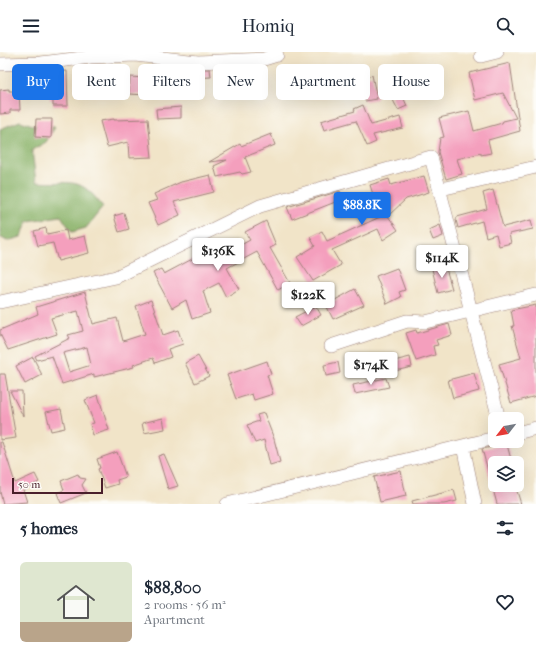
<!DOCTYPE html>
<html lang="en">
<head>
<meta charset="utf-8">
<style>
	body { margin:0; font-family:"IM FELL French Canon",serif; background:#f2f2f3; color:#1f2937; height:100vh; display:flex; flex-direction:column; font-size:15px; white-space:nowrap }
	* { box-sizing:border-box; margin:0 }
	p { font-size:13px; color:#747a83 }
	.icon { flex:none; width:22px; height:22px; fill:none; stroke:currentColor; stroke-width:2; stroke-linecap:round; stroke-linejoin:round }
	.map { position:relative; height:452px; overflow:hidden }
	.side { display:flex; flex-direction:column; background:#fff; flex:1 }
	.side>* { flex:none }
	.guide { position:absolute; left:12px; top:12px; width:512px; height:36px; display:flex; gap:8px }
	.needle { width:26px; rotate:239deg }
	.controls { position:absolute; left:488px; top:360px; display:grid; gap:8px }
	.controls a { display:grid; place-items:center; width:36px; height:36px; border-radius:6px; background:#fff; box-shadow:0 4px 16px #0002; font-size:20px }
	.scale { position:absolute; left:12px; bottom:10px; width:91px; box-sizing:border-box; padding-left:4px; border:2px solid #4a1f2b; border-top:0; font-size:11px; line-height:14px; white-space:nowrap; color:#4a1f2b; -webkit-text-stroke:3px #fdfcf7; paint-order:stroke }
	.price { position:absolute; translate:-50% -34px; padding:0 9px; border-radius:4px; background:#fff; color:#222; font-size:13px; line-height:26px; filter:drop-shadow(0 1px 2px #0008) }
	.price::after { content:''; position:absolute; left:50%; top:24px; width:12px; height:9px; margin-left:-6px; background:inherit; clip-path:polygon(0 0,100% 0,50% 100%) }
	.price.on { background:#1a73e8; color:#fff }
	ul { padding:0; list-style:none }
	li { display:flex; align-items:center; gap:12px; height:100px; padding:0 20px }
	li+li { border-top:1px solid #e0e1e3 }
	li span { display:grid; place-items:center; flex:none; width:112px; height:80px; border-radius:6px; color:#555 }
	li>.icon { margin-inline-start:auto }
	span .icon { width:48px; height:48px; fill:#fffc; stroke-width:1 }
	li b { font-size:17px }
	h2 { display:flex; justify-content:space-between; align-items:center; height:48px; padding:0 20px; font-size:17px }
	.tag { padding:0 14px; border-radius:6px; background:#fff; box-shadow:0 4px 16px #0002; font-size:14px; line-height:36px }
	.tag.on { background:#1a73e8; color:#fff }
	header { display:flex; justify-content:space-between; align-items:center; height:52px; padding:0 20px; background:#fff; font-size:18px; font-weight:600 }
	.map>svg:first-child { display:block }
	.forest { fill:#8ab269; stroke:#6a684a }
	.building { fill:#f49fbd; fill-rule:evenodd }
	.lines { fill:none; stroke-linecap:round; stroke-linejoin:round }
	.minor-casing { stroke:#9e827a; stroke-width:14 }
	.minor { stroke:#fff; stroke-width:13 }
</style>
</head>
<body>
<header><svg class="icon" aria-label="menu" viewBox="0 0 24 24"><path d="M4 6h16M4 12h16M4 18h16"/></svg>Homiq<svg class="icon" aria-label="search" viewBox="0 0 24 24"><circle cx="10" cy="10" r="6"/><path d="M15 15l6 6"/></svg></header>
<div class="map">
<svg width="536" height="452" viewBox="0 0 536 452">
	<rect width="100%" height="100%" fill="#fdfcf7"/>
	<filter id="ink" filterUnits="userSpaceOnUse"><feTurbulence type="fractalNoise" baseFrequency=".025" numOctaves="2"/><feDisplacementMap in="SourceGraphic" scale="8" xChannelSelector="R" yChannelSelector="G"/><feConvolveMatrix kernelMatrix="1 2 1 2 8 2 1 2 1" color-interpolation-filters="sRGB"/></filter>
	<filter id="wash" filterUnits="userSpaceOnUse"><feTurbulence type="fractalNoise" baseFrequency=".012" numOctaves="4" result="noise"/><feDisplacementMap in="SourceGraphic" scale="16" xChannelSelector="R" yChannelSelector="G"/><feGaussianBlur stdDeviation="0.9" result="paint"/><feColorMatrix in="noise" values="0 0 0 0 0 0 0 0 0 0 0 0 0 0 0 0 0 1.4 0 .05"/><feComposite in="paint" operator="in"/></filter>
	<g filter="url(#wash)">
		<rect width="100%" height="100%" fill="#f1e4c8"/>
		<path class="forest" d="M20,69L33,73L55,75L46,90L32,98L36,130C71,133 79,122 103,155L86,176L72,180L61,164L28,169L21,185L7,189L0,185V77Z"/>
		<g id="blocks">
			<path class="building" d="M510,11L520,79L488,88L491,101L481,103V101L457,107L462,122L446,127L438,100L440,86L444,85L439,66L469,59L474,79L502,71L503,69L516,66L503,41L475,48L469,21Z
				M76,15H102V27L77,28Z
				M192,17H210L211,25L193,26Z
				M67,19L68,54H53V48H50L49,20Z
				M372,23L377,47L365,49L357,29Z
				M130,25L163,27L164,44L129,42Z
				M9,37V39H19L20,58H10V61L0,62V38Z
				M401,40L407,54L398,58L391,44Z
				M363,53L371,73L400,65L403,76L373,83L376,90L367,94L356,69L324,78L321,69L355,59L354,57Z
				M181,55V66L157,67L156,57Z
				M36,67H52L51,86L35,85Z
				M114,67V68L148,67L152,105L129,106L128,90L107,95L100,69Z
				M271,82L275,93L245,105L251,120L242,122L240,120L217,125L214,114L227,108L209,110L240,92L241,94Z
				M210,123L214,140L174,150L180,163L158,173L148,151L157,148L154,142L181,130Z
				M424,124L429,140L406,147L388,164L398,178L383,188L378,177L332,198L341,213L313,229L297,205L315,194L310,185L322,179L327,189L380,165L370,133L389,127L391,133Z
				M493,138L503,175L531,168L533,177L509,182L511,191L499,194L496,182L486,185L482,169L458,176L456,168L457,165L487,157L483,141Z
				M340,139L343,147L292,167L287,155Z
				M124,161L129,177L119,180L114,164Z
				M266,169L276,193L270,196L290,231L278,238L257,200L227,216L239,237L226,245L219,231L203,239L210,261L192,267L186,248L172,256L153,221L161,217L164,222L196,205V203L220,192L224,202L250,188L245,180Z
				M440,173L443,184L433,188L429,178Z
				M46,176L47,182L66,178L68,188L85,184L89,201L58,209L53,191L38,194L34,179Z
				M445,213L452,237L438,241L432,217Z
				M397,216L405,238L399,240L401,245L387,252L376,224Z
				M355,237L364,253L333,267L326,253Z
				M85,240L93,272L117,266L123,289L145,282L136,254L151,248L163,283L178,278L183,292L168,297L171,305L155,311L153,306L133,313L134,315L94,325V322L62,332L52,304L37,308L35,304L70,286L68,283L83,279L78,259L51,266L57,282L8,298L0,282V278L38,262L36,255ZM87,295L91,313L69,320L63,301Z
				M536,253V344L511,351L499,312L521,306L512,274H514L511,258Z
				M316,254L321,263L301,274L295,265Z
				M449,272L452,283L436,288L438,293L433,294L435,303L416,309L406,281L416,278L417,281Z
				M198,304L209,324L195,331L185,311Z
				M33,305L42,323L25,332L16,314Z
				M410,305L412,315L373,324L372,320L387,313L386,311Z
				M267,309L271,322L267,323L273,342L254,348L252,342L236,347L227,323Z
				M338,310L340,321L326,324L324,313Z
				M474,321L479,339L453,346L448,328Z
				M0,322H5L16,386L0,388Z
				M386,326L389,335L355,342L353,333Z
				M10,339H22L23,364Z
				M98,343L109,378L93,383L90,372L94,371L85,348Z
				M61,357L65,376L51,379L46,360Z
				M264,361L274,387L280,410L270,413L264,388L255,391L247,373L259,369L257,363Z
				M163,366L165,377L144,381L142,371Z
				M506,389L512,411H495V433H515L521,452H497L482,397L497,394Z
				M0,390H2L15,431L35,422L39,430L23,438L27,450L3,452L0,440Z
				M117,400L126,425L117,428L118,432L105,436L98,417L100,416L97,407Z
				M164,402L178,434L168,437L158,404Z
				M401,419L406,444L380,450L374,425Z
				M78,422L80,426L86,427L82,433L86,441L61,451L57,441L64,438L61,429Z
				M454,438L457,449L444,452H413L412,449Z"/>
		</g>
	</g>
	<g filter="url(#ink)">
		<use href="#blocks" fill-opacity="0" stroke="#9e827a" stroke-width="1"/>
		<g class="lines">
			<defs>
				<path id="minor" d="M481,4L497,0
					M0,12L41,11L91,5L135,3L198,10L264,7L277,3
					M441,137L536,115
					M0,250L116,225L260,154L431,105L499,367
					M331,294L407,269L425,270L536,243
					M517,381L536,376
					M463,394L475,452
					M227,452L495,386"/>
			</defs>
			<use href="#minor" class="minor-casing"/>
			<use href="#minor" class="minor"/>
		</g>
	</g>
</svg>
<div class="controls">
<a><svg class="needle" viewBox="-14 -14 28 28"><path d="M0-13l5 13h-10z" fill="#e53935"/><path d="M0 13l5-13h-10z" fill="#747a83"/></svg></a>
<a><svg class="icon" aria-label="layers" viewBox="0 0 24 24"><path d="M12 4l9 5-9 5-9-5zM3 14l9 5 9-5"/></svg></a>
</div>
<div class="scale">50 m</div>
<b class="price on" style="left:362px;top:174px">$88.8K</b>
<b class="price" style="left:218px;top:220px">$136K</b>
<b class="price" style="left:442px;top:227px">$114K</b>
<b class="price" style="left:308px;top:264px">$122K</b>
<b class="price" style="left:371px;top:334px">$174K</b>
<div class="guide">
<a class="tag on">Buy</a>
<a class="tag">Rent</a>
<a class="tag">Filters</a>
<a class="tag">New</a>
<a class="tag">Apartment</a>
<a class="tag">House</a>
</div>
</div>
<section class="side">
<h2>5 homes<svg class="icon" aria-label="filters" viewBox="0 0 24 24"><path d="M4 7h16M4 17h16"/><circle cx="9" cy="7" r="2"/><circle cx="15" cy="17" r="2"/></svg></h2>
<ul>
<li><span style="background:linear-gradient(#dfe7d0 75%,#b9a48a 0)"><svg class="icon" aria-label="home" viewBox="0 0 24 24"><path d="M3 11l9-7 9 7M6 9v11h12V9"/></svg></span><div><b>$88,800</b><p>2 rooms · 56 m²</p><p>Apartment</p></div><svg class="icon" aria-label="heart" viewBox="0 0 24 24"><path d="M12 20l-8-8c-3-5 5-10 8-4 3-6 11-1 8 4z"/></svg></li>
</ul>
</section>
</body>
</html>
